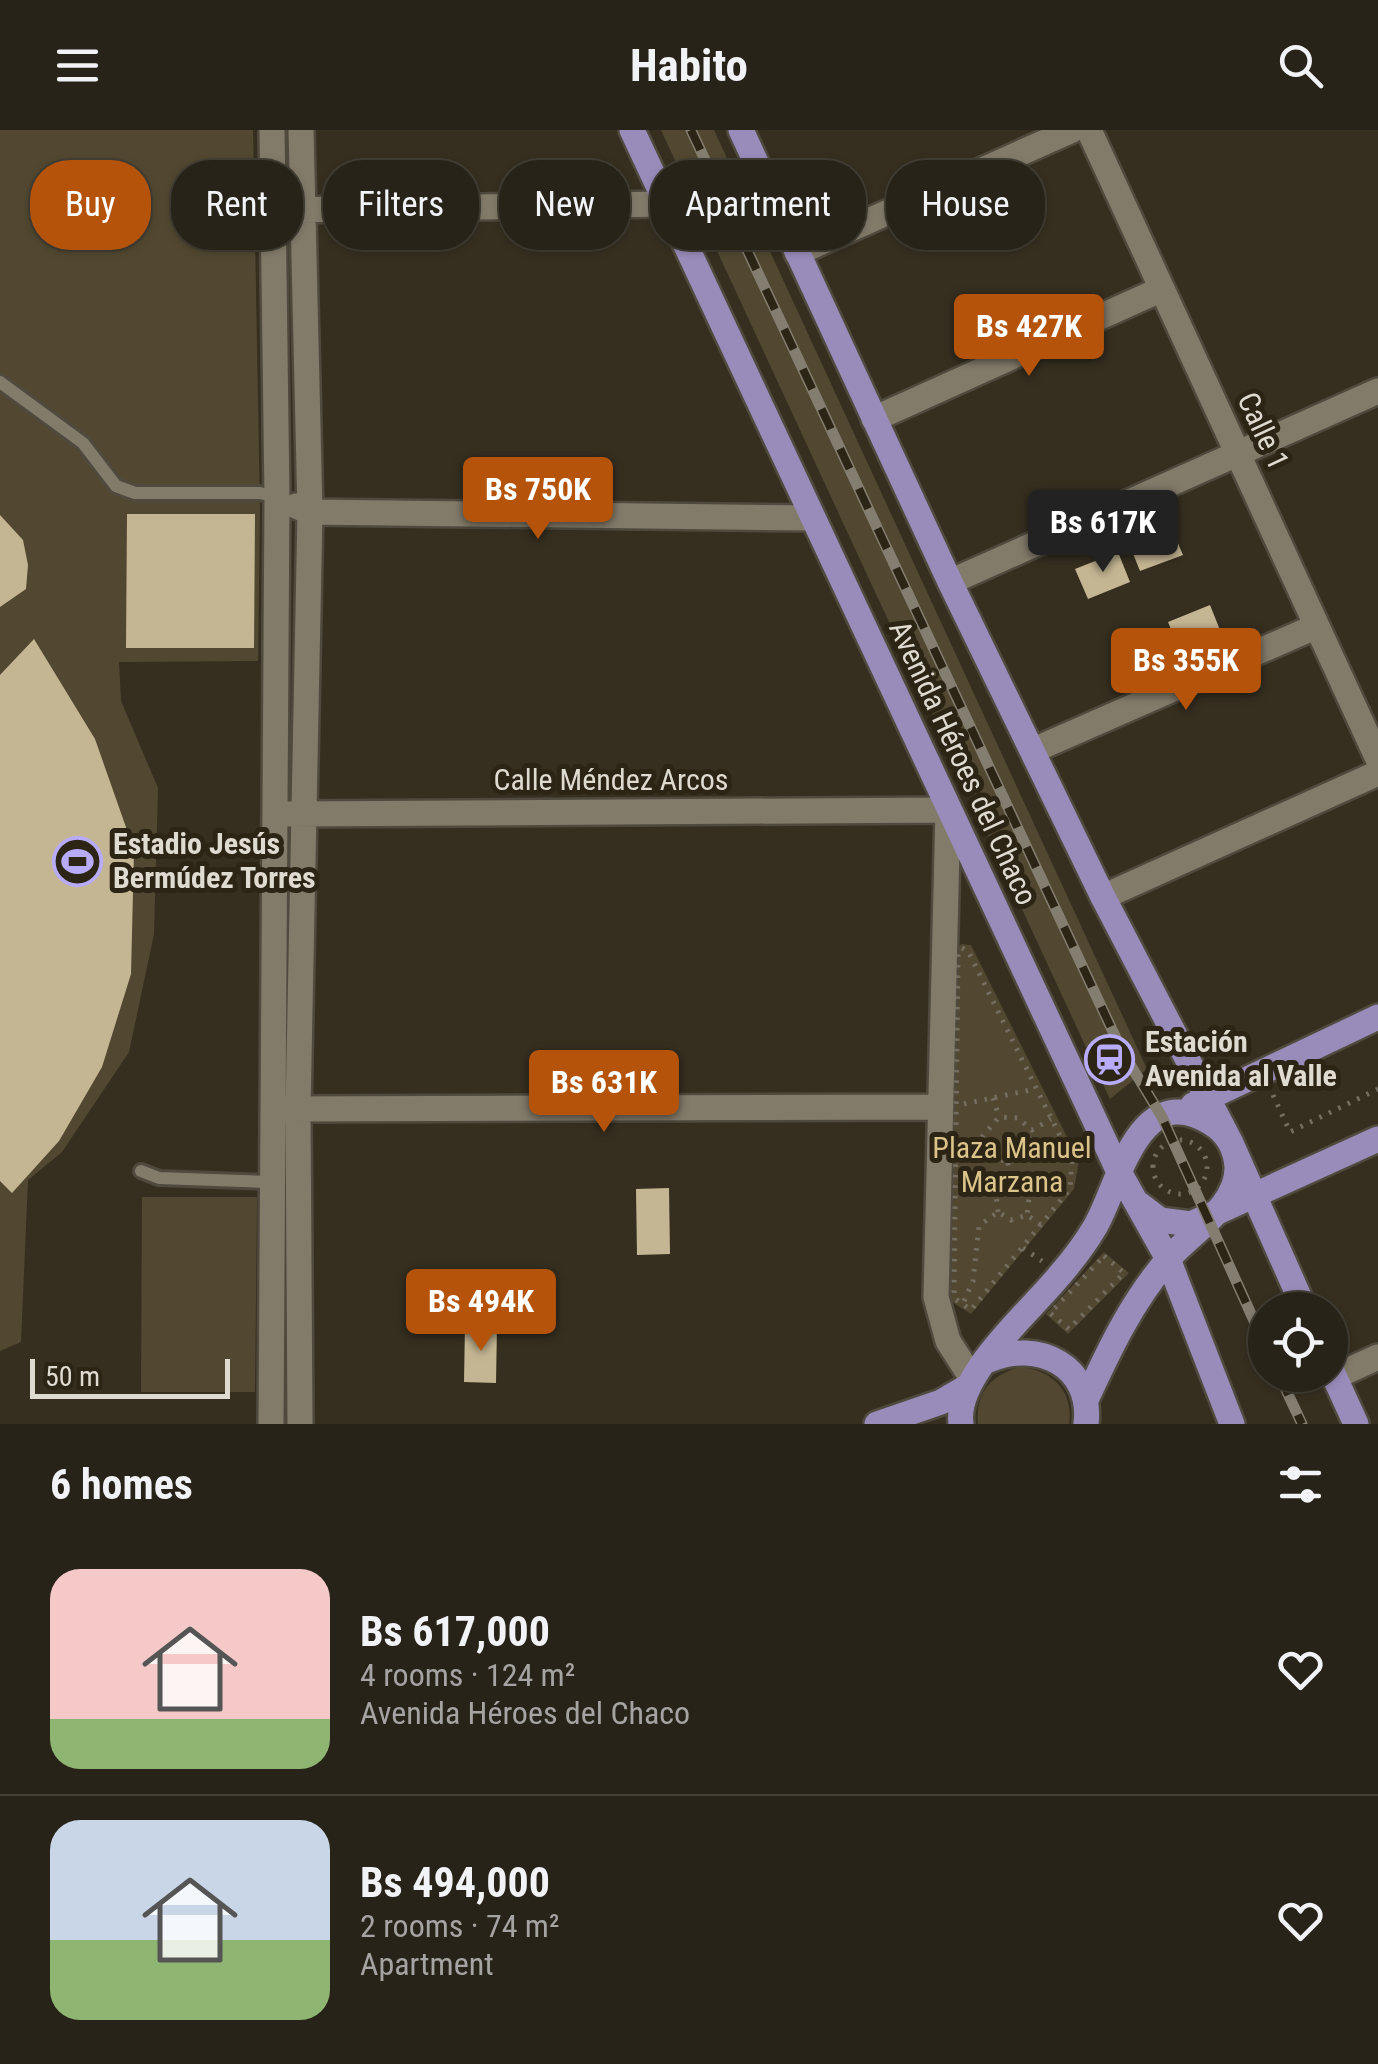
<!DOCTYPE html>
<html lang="en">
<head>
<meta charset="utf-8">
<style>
	body { margin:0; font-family:"Roboto Condensed",sans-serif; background:#342f25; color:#f1f3f6; height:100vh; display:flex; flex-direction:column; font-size:38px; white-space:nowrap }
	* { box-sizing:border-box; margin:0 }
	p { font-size:32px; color:#a5a4a2 }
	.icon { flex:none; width:55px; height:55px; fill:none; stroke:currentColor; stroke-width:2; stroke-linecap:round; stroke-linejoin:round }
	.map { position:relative; height:1294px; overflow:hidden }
	.side { display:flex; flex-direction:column; background:#282318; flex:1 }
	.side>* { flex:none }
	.guide { position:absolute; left:30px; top:30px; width:1320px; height:90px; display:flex; gap:20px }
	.tools { position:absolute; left:1248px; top:1162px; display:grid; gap:20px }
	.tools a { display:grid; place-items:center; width:100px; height:100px; border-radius:50%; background:#282318; box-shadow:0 2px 8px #0004,0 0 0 2px #444037; font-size:50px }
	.scale { position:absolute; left:30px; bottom:25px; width:200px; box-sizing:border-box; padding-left:10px; border:5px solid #dfdbd1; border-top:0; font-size:28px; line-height:35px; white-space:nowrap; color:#dfdbd1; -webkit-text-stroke:8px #2c2516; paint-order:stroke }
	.price { position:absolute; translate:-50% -85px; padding:0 22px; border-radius:10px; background:#b45309; color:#fff; font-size:32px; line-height:65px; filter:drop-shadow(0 2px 5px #0008) }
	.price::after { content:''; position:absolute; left:50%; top:60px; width:30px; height:22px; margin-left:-15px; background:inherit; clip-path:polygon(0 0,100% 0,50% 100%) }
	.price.selected { background:#222; color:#fff }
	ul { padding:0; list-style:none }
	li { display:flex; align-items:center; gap:30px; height:250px; padding:0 50px }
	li+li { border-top:2px solid #444037 }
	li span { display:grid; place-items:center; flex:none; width:280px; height:200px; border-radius:30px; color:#555 }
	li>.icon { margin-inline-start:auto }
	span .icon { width:120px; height:120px; fill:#fffc; stroke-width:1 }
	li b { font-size:42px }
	h2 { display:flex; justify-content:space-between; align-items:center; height:120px; padding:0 50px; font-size:42px }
	.tag { padding:0 35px; border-radius:40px; background:#282318; box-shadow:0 2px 8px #0004,0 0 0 2px #444037; font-size:35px; line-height:90px }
	.tag.selected { background:#b45309; color:#fff }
	header { display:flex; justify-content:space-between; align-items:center; height:130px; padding:0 50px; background:#282318; font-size:45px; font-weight:700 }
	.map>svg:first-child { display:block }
	.green { fill:#524831 }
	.building { fill:#c5b693 }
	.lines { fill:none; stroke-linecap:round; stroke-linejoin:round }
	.service-casing { stroke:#4f4a3d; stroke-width:18 }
	.minor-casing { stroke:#4f4a3d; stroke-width:30 }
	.primary-casing { stroke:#4f4a3d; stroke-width:30 }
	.path { stroke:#746e61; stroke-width:5; stroke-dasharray:2.5 8; stroke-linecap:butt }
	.service { stroke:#837b6a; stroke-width:12 }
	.minor { stroke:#837b6a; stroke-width:25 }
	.primary { stroke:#998cbb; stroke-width:25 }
	.rail-casing { stroke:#847e71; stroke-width:11 }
	.rail { stroke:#2c2516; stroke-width:8; stroke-dasharray:22; stroke-linecap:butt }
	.labels { text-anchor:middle; stroke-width:10; stroke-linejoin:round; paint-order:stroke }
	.street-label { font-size:30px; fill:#dfdbd1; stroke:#2c2516 }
	.poi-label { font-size:30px; font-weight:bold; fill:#dfdbd1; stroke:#2c2516; text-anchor:start }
	.park-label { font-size:30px; fill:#dbc389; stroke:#2c2516 }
</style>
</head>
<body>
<header><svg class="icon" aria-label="menu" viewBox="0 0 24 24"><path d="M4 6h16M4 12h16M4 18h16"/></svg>Habito<svg class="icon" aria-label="search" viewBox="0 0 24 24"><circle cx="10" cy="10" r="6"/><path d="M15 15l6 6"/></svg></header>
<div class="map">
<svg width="1378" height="1294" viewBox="0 0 1378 1294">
	<rect width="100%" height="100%" fill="#362f20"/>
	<path class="green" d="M0,0H253L260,379L258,531L119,532L121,571L158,658L154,804L129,922L62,1022L28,1050L21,1212L0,1221Z
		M661,0H714L1147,939L1110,969Z
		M961,814L971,815L1079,1031L1074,1059L971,1184L949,1170L956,820Z
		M142,1067H257L255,1262H141Z
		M1104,1122L1129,1143L1068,1204L1046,1184Z
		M1020,1237C1052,1240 1074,1261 1069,1294H978C975,1263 991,1245 1020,1237Z"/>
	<path class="building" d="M127,384H255L254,518H126Z
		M0,385L23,410L28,435L26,459L0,477Z
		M1170,395L1183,425L1140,441L1128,411Z
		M1118,422L1130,452L1088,469L1075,439Z
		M1210,475L1222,505L1180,522L1168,492Z
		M34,509L95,609L134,720L131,844L102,937L59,1011L12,1063L0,1051V545Z
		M669,1058L670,1124L637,1125L636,1059Z
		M465,1194L497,1195L496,1253L464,1252Z"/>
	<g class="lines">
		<defs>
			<path id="service" d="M0,252L83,313L116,356L135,363H260L277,367
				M141,1041L159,1048L270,1052"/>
			<path id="minor" d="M1089,0L1378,629
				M286,80L668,74
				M797,123L1072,0
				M874,289L1162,159
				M296,376L310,382L813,388
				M950,452L1378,261
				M1034,620L1317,496
				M288,684L948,680L936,1167L948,1211L971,1247
				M1103,767L1378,643
				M285,979L939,977
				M1334,1247L1378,1227
				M271,1294L277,367L272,0
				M300,1294L298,979L310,382L301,0"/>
			<path id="primary" d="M632,0L1118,1040L1168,1129L1232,1294
				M741,0L950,452L1103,767L1231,1013L1305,1180
				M1193,975L1378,887
				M1139,1074L1160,1090L1191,1094L1378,1009
				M989,1230C1038,1209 1093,1236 1086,1294
				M1330,1237L1356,1294
				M877,1294L941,1272L965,1258
				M961,1294C954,1246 1029,1183 1059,1146C1072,1131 1085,1114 1095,1097C1119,1057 1137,947 1211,993C1227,1002 1236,1019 1237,1037C1238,1075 1195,1100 1171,1126C1133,1169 1110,1218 1086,1270"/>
		</defs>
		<use href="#service" class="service-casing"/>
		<use href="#minor" class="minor-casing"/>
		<use href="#primary" class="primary-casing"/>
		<path class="path" d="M962,818L968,821L1072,1030L1070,1059L971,1180L954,1168L958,824Z
			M1273,965L1290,1002L1378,959
			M993,968L999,987
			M964,974L1035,959
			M981,1008L990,1024L1008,1033L1026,1023L1032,1000
			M1153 1037a27 27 0 1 1 54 0a27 27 0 1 1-54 0Z
			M962,1013L981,1008L999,987L1018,988L1032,1000L1051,989
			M1008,1033L1010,1053
			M998,1082L996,1065L1010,1053L1021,1056L1029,1068L1027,1085
			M1023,1118L1042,1131
			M1104,1126L1124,1143L1069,1199L1050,1183Z
			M964,1171L973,1151L979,1096L998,1082L1011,1090L1027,1085L1041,1095"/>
		<use href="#service" class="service"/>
		<use href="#minor" class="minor"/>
		<use href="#primary" class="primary"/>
		<defs>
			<path id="rail" d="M691,0L1122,921L1162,987L1265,1215
				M1279,1245L1302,1294"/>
		</defs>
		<use href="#rail" class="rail-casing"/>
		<use href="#rail" class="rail"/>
	</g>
	<defs>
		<symbol id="stadium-ring" viewBox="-11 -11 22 22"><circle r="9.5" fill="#2c2516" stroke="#b8abf7" stroke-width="1.5"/><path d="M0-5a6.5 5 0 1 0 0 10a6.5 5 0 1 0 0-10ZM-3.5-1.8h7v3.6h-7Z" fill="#b8abf7"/></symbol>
		<symbol id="station-ring" viewBox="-11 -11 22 22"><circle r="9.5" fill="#2c2516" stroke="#b8abf7" stroke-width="1.5"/><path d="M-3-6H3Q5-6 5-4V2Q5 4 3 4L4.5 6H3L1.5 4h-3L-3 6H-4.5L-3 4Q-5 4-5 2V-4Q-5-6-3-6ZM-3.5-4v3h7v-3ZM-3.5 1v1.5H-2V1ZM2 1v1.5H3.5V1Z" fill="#b8abf7"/></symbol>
	</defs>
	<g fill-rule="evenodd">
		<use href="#stadium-ring" x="50" y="704" width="55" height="55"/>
		<use href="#station-ring" x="1082" y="902" width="55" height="55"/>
	</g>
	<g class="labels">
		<g class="street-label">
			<text transform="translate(1263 301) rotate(65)" y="10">Calle 1</text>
			<text transform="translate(963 633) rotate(65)" y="10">Avenida Héroes del Chaco</text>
			<text x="611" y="660">Calle Méndez Arcos</text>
		</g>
		<g class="poi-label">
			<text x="113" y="724">Estadio Jesús<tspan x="113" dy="34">Bermúdez Torres</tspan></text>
			<text x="1145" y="922">Estación<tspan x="1145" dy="34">Avenida al Valle</tspan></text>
		</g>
		<g class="park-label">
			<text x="1012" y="1028">Plaza Manuel<tspan x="1012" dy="34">Marzana</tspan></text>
		</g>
	</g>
</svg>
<div class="tools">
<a><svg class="icon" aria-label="locate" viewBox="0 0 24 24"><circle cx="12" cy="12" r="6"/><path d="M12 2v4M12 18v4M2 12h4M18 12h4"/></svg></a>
</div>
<div class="scale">50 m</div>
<b class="price" style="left:1029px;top:249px">Bs 427K</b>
<b class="price" style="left:538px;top:412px">Bs 750K</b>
<b class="price selected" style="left:1103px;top:445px">Bs 617K</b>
<b class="price" style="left:1186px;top:583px">Bs 355K</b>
<b class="price" style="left:604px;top:1005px">Bs 631K</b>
<b class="price" style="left:481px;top:1224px">Bs 494K</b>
<div class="guide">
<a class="tag selected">Buy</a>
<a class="tag">Rent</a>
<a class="tag">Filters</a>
<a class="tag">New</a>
<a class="tag">Apartment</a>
<a class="tag">House</a>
</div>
</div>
<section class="side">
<h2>6 homes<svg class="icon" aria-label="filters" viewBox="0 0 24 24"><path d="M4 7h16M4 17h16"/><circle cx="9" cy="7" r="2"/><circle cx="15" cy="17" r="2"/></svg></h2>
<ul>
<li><span style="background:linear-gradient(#f6c9c9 75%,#8fb573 0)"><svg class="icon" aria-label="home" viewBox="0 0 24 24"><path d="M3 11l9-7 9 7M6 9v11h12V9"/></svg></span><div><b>Bs 617,000</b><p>4 rooms · 124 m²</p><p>Avenida Héroes del Chaco</p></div><svg class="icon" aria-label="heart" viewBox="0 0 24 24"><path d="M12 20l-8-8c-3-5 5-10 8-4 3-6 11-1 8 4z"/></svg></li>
<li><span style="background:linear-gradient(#c9d6e8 60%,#8fb573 0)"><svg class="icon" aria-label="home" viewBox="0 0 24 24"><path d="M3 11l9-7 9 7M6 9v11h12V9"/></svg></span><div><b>Bs 494,000</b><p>2 rooms · 74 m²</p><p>Apartment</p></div><svg class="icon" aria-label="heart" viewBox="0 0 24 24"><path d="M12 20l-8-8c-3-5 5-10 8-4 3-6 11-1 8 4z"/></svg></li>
</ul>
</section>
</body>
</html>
